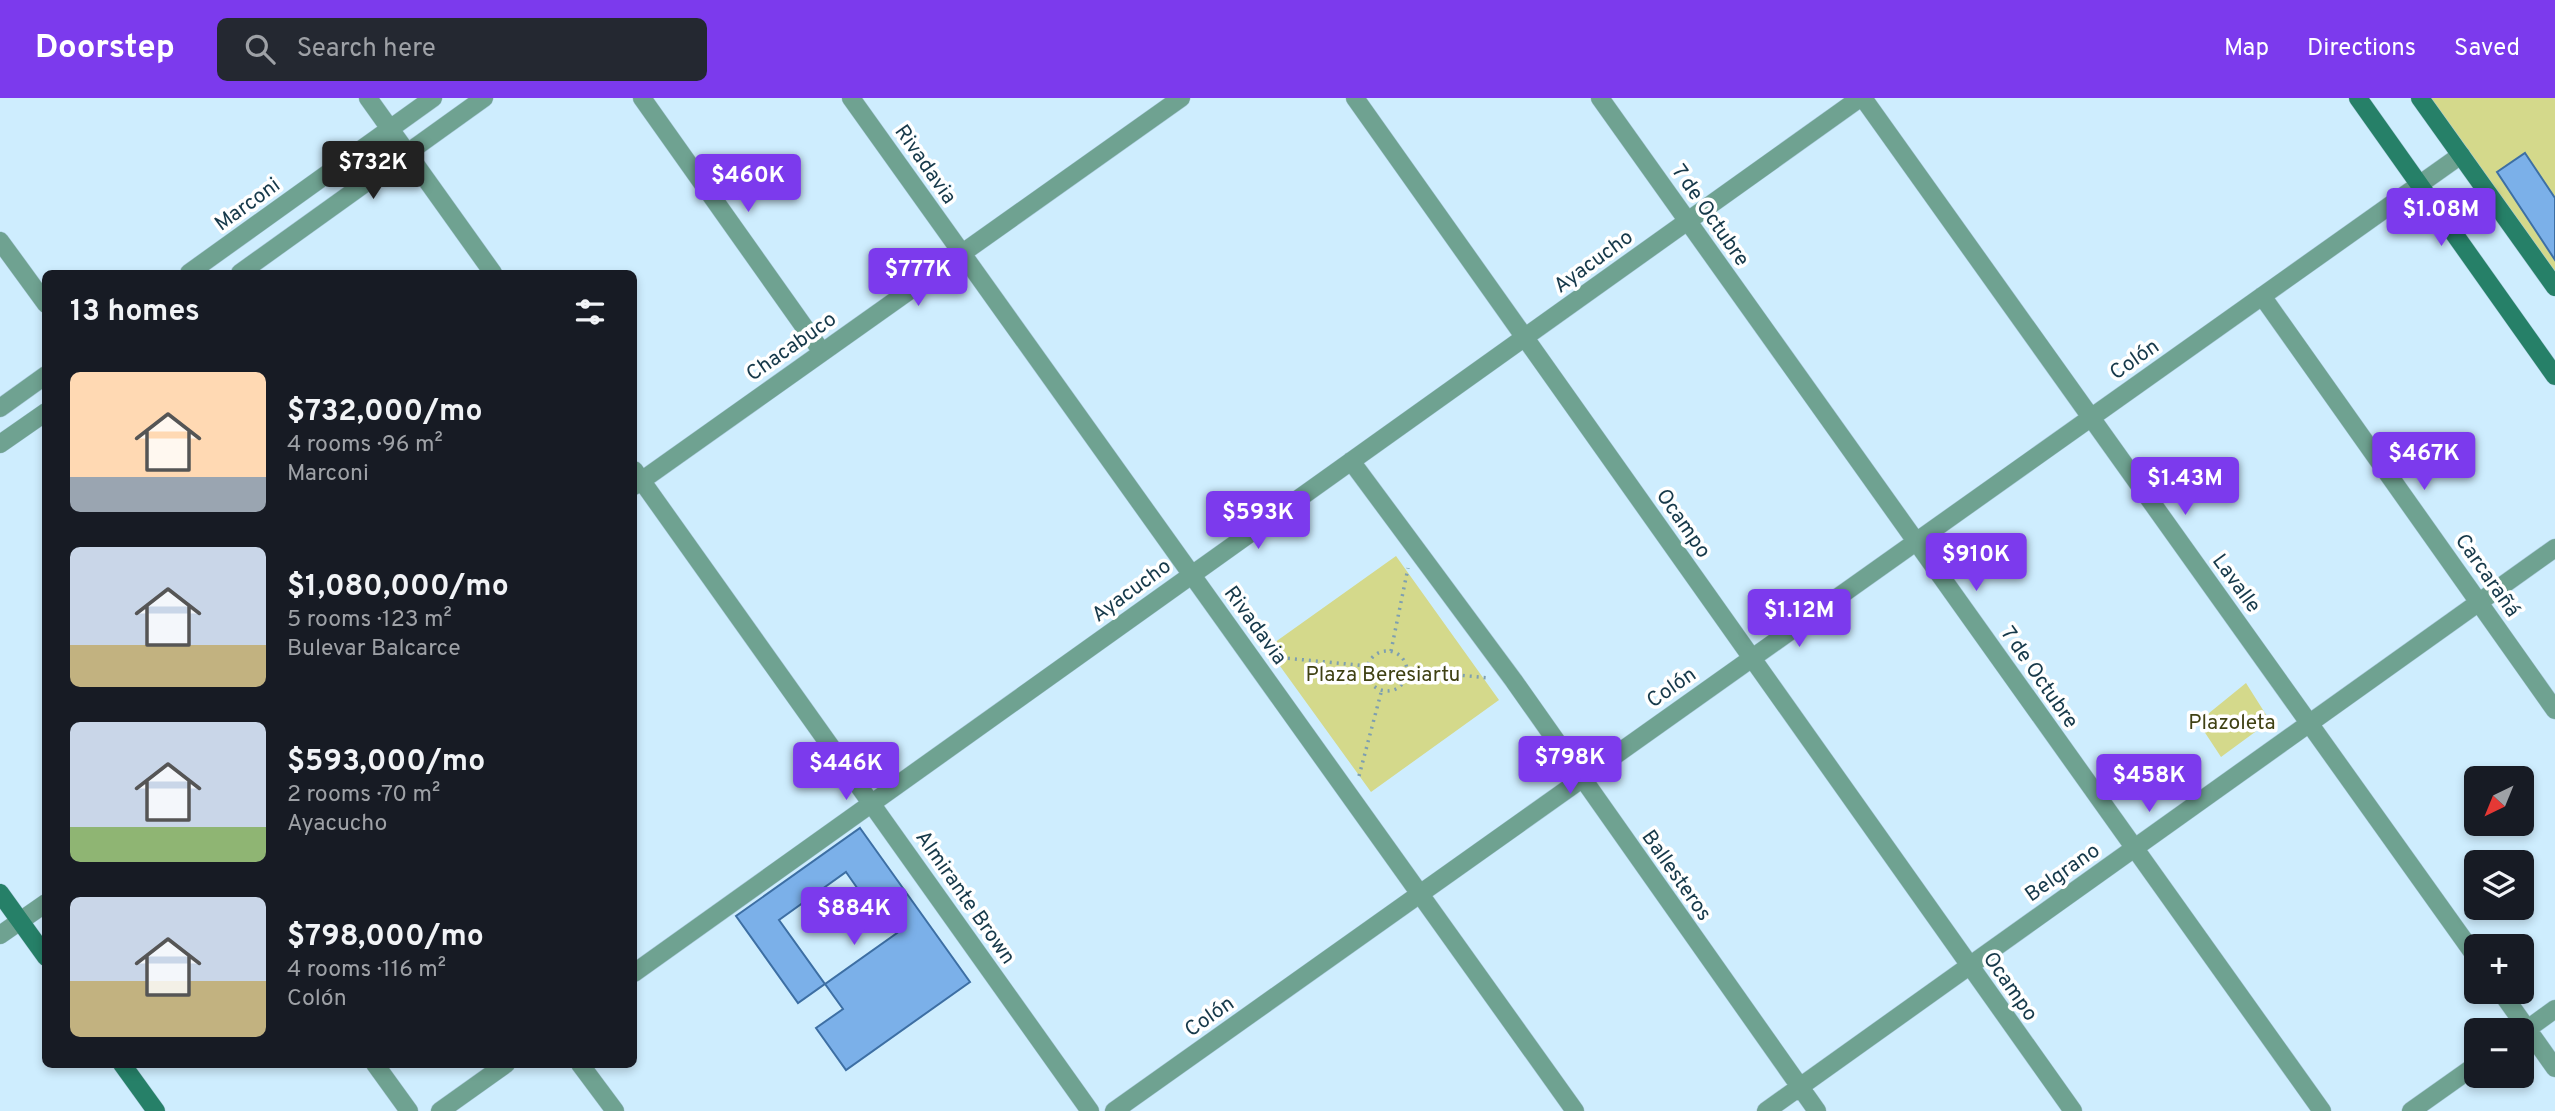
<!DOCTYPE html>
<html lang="en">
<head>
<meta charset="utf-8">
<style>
	body { margin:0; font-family:Overpass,sans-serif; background:#242831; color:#f1f3f6; height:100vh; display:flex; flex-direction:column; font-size:26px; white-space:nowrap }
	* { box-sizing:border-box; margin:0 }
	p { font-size:23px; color:#9ea1a6 }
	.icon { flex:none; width:38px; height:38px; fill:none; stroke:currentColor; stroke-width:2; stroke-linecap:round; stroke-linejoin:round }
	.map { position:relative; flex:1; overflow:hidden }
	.drawer { position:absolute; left:42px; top:172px; width:595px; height:798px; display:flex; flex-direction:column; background:#171b24; border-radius:10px; box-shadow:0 4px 10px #0003 }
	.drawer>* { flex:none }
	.needle { width:46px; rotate:223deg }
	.fabs { position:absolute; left:2464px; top:668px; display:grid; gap:14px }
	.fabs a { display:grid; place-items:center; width:70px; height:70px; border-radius:10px; background:#171b24; box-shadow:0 4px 10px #0003; font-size:35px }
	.price { position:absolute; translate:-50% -60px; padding:0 16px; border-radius:7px; background:#7c3aed; color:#fff; font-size:23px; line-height:46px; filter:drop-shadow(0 2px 4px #0008) }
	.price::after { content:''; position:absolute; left:50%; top:42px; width:21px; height:16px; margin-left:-10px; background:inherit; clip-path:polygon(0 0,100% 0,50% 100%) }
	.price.current { background:#222; color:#fff }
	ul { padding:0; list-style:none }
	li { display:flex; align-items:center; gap:21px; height:175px; padding:0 28px }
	li span { display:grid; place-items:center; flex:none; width:196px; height:140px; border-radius:10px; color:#555 }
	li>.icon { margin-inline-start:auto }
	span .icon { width:84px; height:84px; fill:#fffc; stroke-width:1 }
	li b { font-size:30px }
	h2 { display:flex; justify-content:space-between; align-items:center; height:84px; padding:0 28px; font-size:30px }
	header { display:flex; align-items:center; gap:42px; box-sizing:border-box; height:98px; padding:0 35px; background:#7c3aed; color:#fff }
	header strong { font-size:33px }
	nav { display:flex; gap:38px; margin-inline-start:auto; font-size:24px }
	.search { width:490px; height:63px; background:#242831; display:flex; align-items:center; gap:18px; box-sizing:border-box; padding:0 24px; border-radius:10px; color:#9ea1a6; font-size:26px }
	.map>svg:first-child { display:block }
	.green { fill:#d4d98b }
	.building { fill:#7bb0e9; stroke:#3d6fa4; stroke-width:2; fill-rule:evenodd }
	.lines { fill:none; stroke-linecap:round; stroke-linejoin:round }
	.minor-casing { stroke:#a9c9da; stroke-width:19 }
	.secondary-casing { stroke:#a9c9da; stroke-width:19 }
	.path { stroke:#7e9fb0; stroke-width:3.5; stroke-dasharray:2 5; stroke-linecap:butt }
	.minor { stroke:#6fa291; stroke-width:18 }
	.secondary { stroke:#268068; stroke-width:18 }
	.labels { text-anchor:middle; stroke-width:7; stroke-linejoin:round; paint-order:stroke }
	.street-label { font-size:21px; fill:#16394a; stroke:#fff }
	.park-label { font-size:21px; fill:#3f4113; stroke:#fff }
</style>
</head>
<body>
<header>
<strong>Doorstep</strong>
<div class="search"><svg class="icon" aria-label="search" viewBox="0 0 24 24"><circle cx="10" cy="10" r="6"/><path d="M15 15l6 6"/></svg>Search here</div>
<nav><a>Map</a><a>Directions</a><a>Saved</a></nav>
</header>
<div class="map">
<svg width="2555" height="1013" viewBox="0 0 2555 1013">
	<rect width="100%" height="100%" fill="#ceedfe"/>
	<path class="green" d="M2420,0H2555V189Z
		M1396,458L1499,602L1371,694L1267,550Z
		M2246,585L2270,623L2221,659L2198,624Z"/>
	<path class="building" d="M2525,55L2555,100V162L2497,74Z
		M860,730L970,884L846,972L816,930L843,911L825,886L798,905L736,818ZM846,774L860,794L865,791L897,835L825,886L779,822Z"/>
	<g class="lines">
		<defs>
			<path id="minor" d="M368,0L493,175
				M642,0L822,254
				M851,0L1575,1013
				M1355,0L2073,1013
				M1600,0L2322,1013
				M1863,0L2476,859
				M0,143L46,206
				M189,175L433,0
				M240,175L484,0
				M2262,198L2555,612
				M0,310L46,277
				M0,346L46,314
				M1351,363L1514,583L1817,1013
				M634,372L1090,1013
				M634,388L1181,0
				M0,837L46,805
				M634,875L1860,0
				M2501,894L2555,970
				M2522,935L2555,911
				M375,966L409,1013
				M580,966L615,1013
				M440,1013L506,966
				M1114,1013L2461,57
				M1766,1013L2555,450
				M2411,1013L2476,967"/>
			<path id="secondary" d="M2358,0L2555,278
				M2420,0L2555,189
				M0,795L46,859
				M122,966L156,1013"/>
		</defs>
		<use href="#minor" class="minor-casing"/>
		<use href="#secondary" class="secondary-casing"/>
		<path class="path" d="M1391,553L1408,470
			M1367 573a20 20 0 1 1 40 0a20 20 0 1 1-40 0Z
			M1274,559L1368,568
			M1407,572L1489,580
			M1359,678L1382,591"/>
		<use href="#minor" class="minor"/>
		<use href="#secondary" class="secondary"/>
	</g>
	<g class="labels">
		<g class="street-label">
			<text transform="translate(926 66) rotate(55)" y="7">Rivadavia</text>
			<text transform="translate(247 106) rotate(-36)" y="7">Marconi</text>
			<text transform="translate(1711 117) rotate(55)" y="7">7 de Octubre</text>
			<text transform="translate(1593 163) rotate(-36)" y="7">Ayacucho</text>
			<text transform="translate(791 248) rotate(-35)" y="7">Chacabuco</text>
			<text transform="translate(2134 261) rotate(-35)" y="7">Colón</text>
			<text transform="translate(1684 425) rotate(55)" y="7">Ocampo</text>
			<text transform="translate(2488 477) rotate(55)" y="7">Carcarañá</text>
			<text transform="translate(2237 485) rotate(54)" y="7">Lavalle</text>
			<text transform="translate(1131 492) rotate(-36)" y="7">Ayacucho</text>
			<text transform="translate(1256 527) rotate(54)" y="7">Rivadavia</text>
			<text transform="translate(2040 579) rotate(55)" y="7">7 de Octubre</text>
			<text transform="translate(1671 589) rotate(-35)" y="7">Colón</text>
			<text transform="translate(2062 774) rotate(-35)" y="7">Belgrano</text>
			<text transform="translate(1677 777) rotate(55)" y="7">Ballesteros</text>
			<text transform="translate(966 799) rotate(55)" y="7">Almirante Brown</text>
			<text transform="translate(2011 888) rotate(55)" y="7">Ocampo</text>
			<text transform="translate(1209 918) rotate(-35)" y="7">Colón</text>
		</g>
		<g class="park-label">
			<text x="1383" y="583">Plaza Beresiartu</text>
			<text x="2232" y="631">Plazoleta</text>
		</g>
	</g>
</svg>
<div class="fabs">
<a><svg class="needle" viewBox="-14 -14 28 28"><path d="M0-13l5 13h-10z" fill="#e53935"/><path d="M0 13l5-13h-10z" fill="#9ea1a6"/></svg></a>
<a><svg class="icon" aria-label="layers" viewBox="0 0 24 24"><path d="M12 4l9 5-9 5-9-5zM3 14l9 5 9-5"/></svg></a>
<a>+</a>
<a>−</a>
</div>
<b class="price current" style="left:373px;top:103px">$732K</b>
<b class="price" style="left:748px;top:116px">$460K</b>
<b class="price" style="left:2441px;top:150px">$1.08M</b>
<b class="price" style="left:918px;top:210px">$777K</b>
<b class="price" style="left:2424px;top:394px">$467K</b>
<b class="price" style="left:2185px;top:419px">$1.43M</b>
<b class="price" style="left:1258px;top:453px">$593K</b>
<b class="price" style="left:1976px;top:495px">$910K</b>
<b class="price" style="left:1799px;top:551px">$1.12M</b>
<b class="price" style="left:1570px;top:698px">$798K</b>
<b class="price" style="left:846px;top:704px">$446K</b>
<b class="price" style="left:2149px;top:716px">$458K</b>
<b class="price" style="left:854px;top:849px">$884K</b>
<section class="drawer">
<h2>13 homes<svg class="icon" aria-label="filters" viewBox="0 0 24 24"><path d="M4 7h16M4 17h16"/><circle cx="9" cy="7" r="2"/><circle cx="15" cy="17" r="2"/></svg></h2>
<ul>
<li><span style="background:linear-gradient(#ffd9b3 75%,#9aa5b1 0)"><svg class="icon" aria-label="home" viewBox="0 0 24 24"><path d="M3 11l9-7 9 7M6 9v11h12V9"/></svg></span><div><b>$732,000/mo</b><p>4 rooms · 96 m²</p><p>Marconi</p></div></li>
<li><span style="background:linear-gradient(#c9d6e8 70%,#c2b280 0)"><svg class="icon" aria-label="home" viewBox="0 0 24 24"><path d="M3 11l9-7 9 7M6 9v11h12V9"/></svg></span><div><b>$1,080,000/mo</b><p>5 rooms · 123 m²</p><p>Bulevar Balcarce</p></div></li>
<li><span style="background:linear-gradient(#c9d6e8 75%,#8fb573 0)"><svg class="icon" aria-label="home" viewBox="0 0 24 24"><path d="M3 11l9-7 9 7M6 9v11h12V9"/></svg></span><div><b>$593,000/mo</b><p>2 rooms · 70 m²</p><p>Ayacucho</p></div></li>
<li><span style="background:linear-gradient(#c9d6e8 60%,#c2b280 0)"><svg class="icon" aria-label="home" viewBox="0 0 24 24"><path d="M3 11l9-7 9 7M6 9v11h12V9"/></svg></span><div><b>$798,000/mo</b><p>4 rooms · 116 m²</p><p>Colón</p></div></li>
</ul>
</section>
</div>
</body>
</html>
